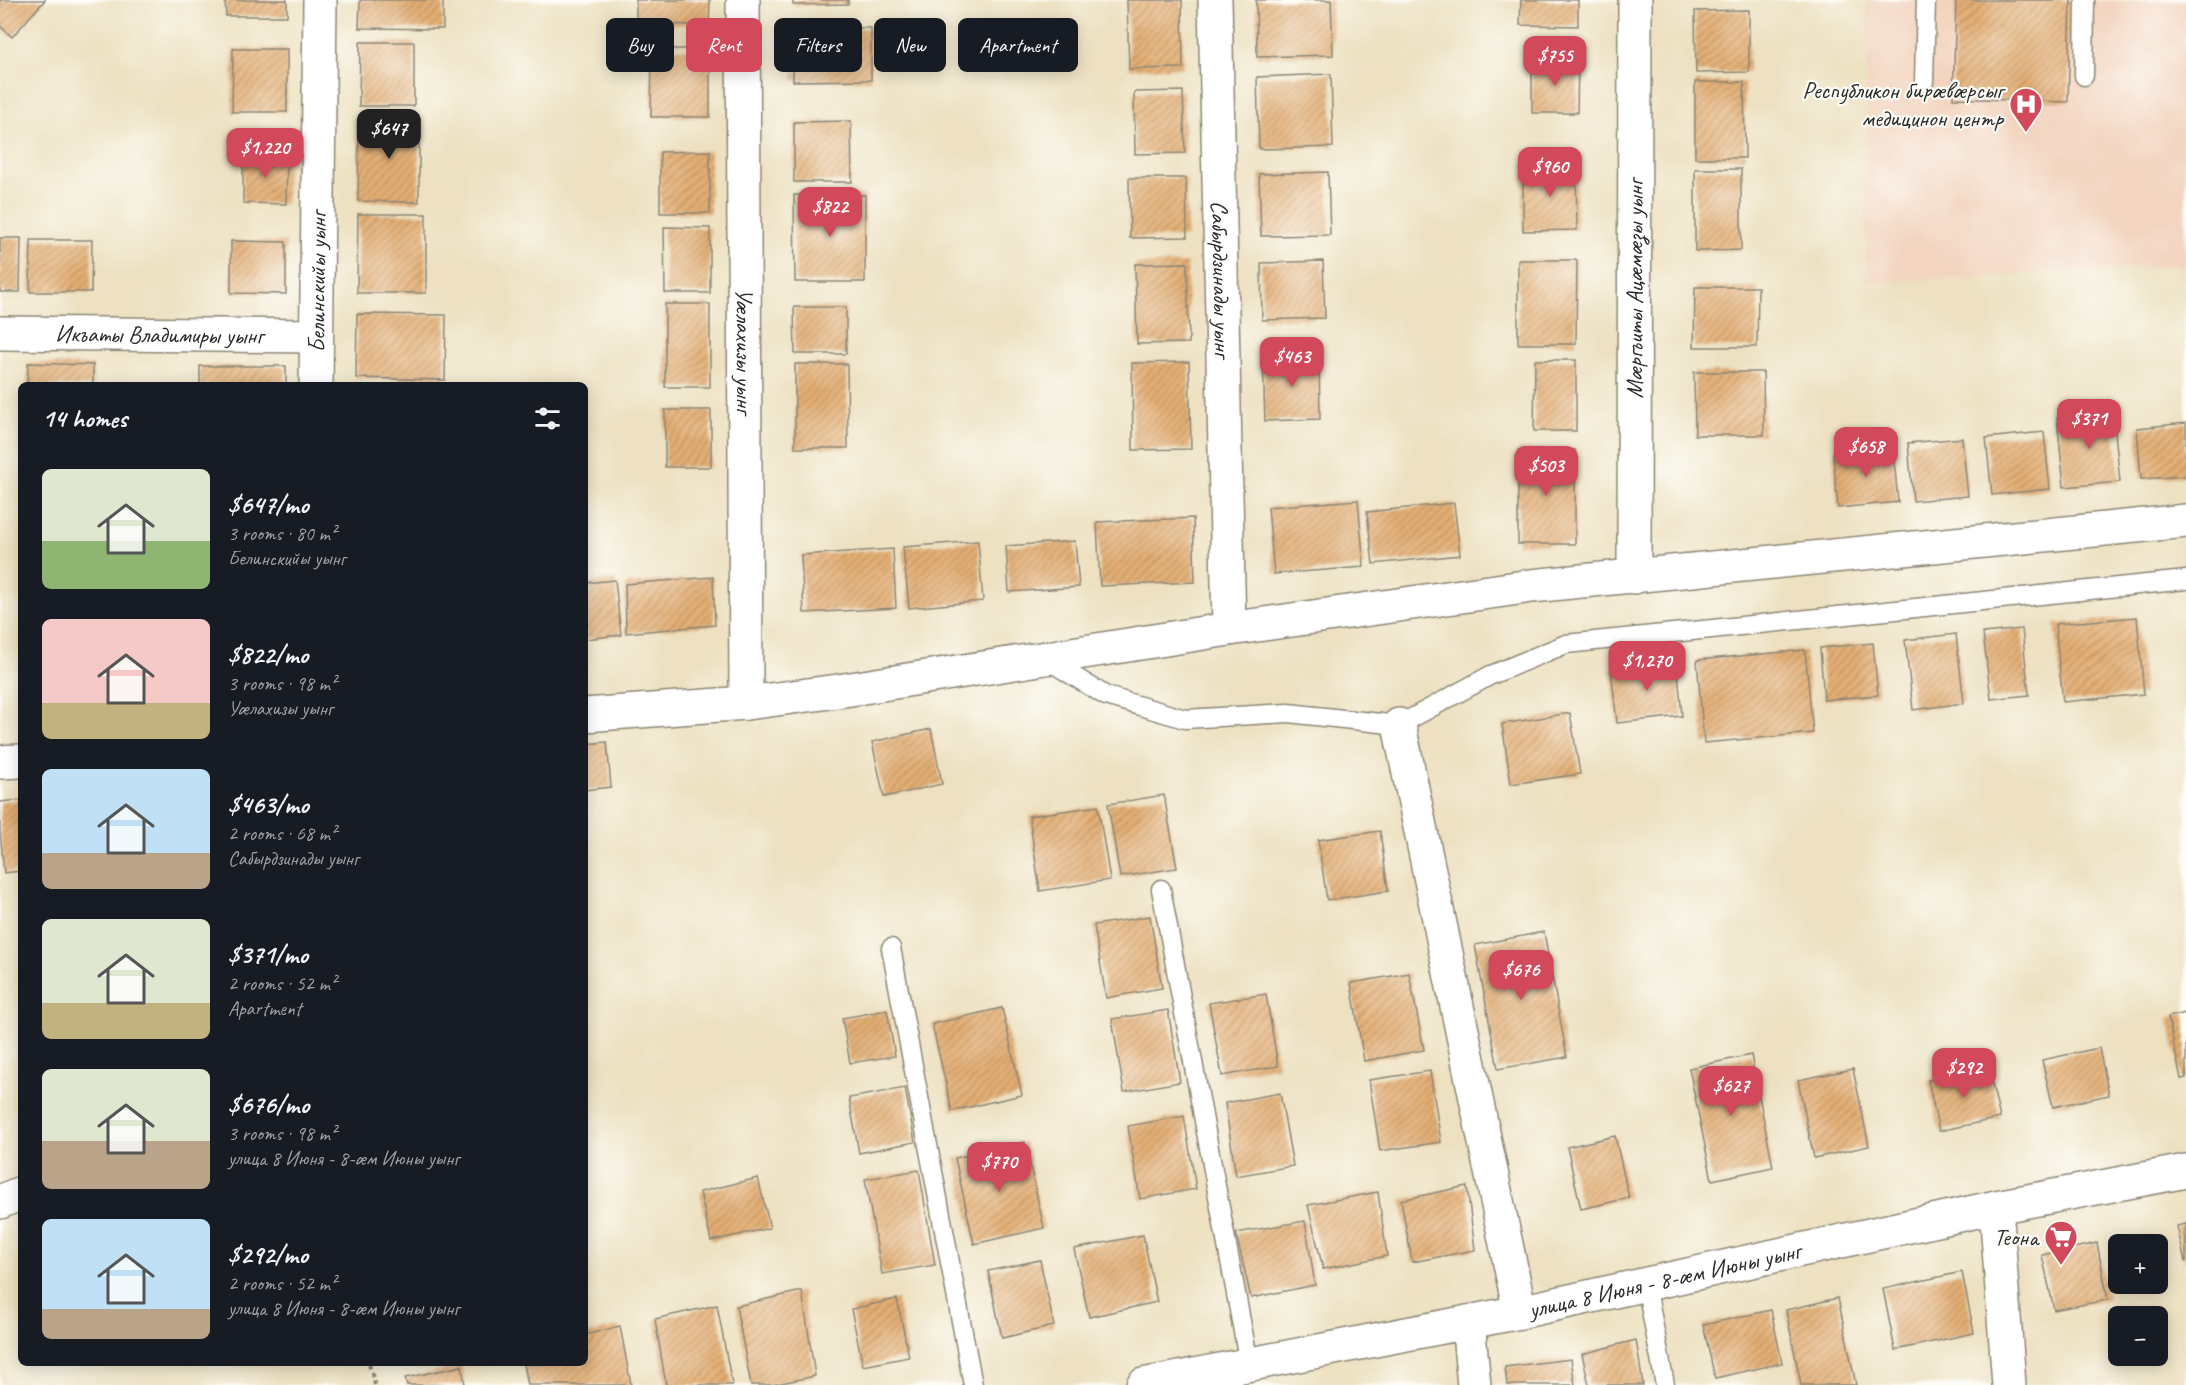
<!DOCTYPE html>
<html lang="en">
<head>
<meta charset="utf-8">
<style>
	body { margin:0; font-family:Caveat,sans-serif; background:#242831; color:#f1f3f6; height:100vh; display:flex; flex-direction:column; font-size:22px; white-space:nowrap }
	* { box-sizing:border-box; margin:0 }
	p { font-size:20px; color:#9ea1a6 }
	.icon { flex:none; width:33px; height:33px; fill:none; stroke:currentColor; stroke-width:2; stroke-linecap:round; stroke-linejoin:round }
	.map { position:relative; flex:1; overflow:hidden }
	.panel { position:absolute; left:18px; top:382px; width:570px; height:984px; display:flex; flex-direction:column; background:#171b24; border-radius:9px; box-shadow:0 3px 15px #0003 }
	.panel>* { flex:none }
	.top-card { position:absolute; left:606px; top:18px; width:570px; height:54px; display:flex; gap:12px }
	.fabs { position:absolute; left:2108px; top:1234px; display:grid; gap:12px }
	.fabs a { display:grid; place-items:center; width:60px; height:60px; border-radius:9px; background:#171b24; box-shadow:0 3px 15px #0003; font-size:30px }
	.price { position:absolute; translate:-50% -51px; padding:0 14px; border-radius:12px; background:#d1495b; color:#fff; font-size:20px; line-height:39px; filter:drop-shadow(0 2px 3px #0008) }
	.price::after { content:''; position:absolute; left:50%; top:36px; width:18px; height:14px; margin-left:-9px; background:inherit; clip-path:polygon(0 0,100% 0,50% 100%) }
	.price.on { background:#222; color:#fff }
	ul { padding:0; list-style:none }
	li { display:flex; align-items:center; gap:18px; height:150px; padding:0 24px }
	li span { display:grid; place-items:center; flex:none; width:168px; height:120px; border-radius:9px; color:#555 }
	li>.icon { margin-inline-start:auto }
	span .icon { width:72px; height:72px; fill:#fffc; stroke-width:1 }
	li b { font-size:26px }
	h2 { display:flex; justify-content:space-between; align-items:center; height:72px; padding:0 24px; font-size:26px }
	.chip { padding:0 21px; border-radius:9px; background:#171b24; box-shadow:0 3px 15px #0003; font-size:21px; line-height:54px }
	.chip.on { background:#d1495b; color:#fff }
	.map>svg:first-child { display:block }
	.built { fill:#f3d4bf }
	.building { fill:url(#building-hatch) }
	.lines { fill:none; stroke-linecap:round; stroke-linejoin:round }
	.service-casing { stroke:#8c8676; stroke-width:21 }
	.minor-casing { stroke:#8c8676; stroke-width:36 }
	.tertiary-casing { stroke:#8c8676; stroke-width:36 }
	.trunk-casing { stroke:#8c8676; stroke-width:36 }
	.path { stroke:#8c8676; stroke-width:4; stroke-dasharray:4.5 4.5; stroke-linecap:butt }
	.service { stroke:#fff; stroke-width:18 }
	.minor { stroke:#fff; stroke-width:33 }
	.tertiary { stroke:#fff; stroke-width:33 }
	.trunk { stroke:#fff; stroke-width:33 }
	.labels { text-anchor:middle; stroke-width:4.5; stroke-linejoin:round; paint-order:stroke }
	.poi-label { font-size:24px; fill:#2b2b2b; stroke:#fdfcf7; text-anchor:end }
	.street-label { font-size:24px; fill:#2b2b2b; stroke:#fdfcf7 }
</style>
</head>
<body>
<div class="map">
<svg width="2186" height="1385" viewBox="0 0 2186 1385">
	<defs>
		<pattern id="building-hatch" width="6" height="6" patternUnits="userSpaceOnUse" patternTransform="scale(1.5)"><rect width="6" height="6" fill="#e4af74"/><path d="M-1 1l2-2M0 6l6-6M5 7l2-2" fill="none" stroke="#b98f5f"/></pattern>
	</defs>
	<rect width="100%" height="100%" fill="#fdfcf7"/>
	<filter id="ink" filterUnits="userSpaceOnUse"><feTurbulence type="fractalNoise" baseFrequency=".0167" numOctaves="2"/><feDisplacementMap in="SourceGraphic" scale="12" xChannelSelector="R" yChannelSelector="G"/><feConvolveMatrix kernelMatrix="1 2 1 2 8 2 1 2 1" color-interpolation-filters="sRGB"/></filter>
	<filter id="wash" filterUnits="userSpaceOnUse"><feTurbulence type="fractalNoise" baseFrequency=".008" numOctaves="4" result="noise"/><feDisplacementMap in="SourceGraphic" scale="24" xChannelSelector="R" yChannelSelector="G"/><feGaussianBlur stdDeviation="1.35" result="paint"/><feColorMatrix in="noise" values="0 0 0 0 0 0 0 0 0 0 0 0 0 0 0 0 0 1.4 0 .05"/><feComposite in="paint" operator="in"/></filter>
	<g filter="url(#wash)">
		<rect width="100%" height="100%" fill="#ede1c1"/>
		<path class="built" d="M1867,0H2186V265L1865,283Z"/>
		<g id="blocks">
			<path class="building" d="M0,0H45L12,37L0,26Z
				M225,0H287V16H226Z
				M360,0H443V29L359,28Z
				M636,0H710L709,25L636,24Z
				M793,0H848V4L793,5Z
				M1127,0H1182L1183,68L1129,69Z
				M1256,0H1331L1333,55L1257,57Z
				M1521,0H1578V26L1520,25Z
				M1956,0H2071L2068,102L1953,98Z
				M1749,10V72L1696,73L1695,11Z
				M793,28H871V80L793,81Z
				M360,42H414V106H359Z
				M233,49H287V112H232Z
				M652,49H710V117H651Z
				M1532,61H1578L1577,113H1532Z
				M1331,74L1333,147L1259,149L1257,77Z
				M1695,82H1744L1745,158H1695Z
				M1183,91L1185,153L1135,154L1134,92Z
				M359,119H419V202L358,201Z
				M851,121L852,182H794V122Z
				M710,151V213H660V152Z
				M243,155L287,156L286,204L243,203Z
				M1523,165H1576L1577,230L1523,231Z
				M1695,169H1741V250L1695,251Z
				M1328,172L1330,235L1261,236L1259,174Z
				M1129,178H1186L1187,237L1130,238Z
				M794,195H865V282H795Z
				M358,214H426V293H357Z
				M664,227L710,228V293H665Z
				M0,238H21L20,292H0Z
				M31,240H92L91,292H30Z
				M231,241L286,242V294L231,293Z
				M1518,260H1577L1576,344H1518Z
				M1323,261L1325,318L1262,320L1261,263Z
				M1187,263L1189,343L1137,344L1135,264Z
				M1695,287H1758L1757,347H1694Z
				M665,304H710V387H665Z
				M794,307H846V354H795Z
				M357,314L446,315L445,380L356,378Z
				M1319,356L1320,419L1265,421L1263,357Z
				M1535,360H1576V431H1534Z
				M1189,362L1191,449L1133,450L1132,363Z
				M28,363L93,365V386H27Z
				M795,364H847L848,448H795Z
				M200,366H286V386H200Z
				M1694,372H1763L1764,435H1695Z
				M665,410H711V467H665Z
				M2113,412L2120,482L2064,487L2057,418Z
				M2186,423V476L2141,479L2137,428Z
				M2044,432L2050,489L1992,495L1986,438Z
				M1962,438L1968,496L1913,501L1908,443Z
				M1893,447L1898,502L1838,508L1833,453Z
				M1518,450H1575V544H1518Z
				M1358,500L1364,567L1274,574L1268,507Z
				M1454,503L1460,555L1373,564L1367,512Z
				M1193,518L1195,582L1100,586L1097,522Z
				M978,541L983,601L909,608L903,547Z
				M1075,541L1079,587L1009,592L1006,546Z
				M893,549L896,608L804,613L801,555Z
				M713,577L715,625L626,633L625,584Z
				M615,580L621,635L585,639V583Z
				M2137,617L2144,694L2063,702L2055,624Z
				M2022,629L2029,695L1991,699L1983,633Z
				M1956,634L1964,703L1913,710L1905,640Z
				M1873,643L1878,695L1824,700L1820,648Z
				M1805,650L1813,733L1704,743L1697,660Z
				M1677,662L1682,716L1617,723L1611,669Z
				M1570,713L1580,774L1511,784L1502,724Z
				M931,729L942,784L884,797L872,742Z
				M607,742L611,787L585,790V744Z
				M1164,795L1177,868L1120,877L1108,804Z
				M21,800V871L4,873L0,831V802Z
				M1098,806L1110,880L1040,891L1029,816Z
				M1380,831L1388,891L1327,900L1318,840Z
				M1150,916L1162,988L1106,998L1094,925Z
				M1544,932L1567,1057L1498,1069L1475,945Z
				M1409,973L1424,1050L1364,1061L1351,983Z
				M1266,994L1278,1066L1222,1076L1209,1003Z
				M1002,1008L1022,1095L952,1111L932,1024Z
				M887,1010L895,1056L850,1063L842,1018Z
				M1168,1010L1180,1082L1124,1092L1112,1019Z
				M2186,1013V1078L2181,1079L2168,1017Z
				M2099,1048L2109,1095L2053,1107L2042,1060Z
				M1751,1055L1773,1167L1712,1180L1689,1068Z
				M1988,1067L2000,1118L1939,1131L1928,1080Z
				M1853,1069L1869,1146L1814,1158L1798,1080Z
				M1430,1071L1441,1142L1380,1151L1369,1080Z
				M905,1088L915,1142L859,1153L849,1098Z
				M1280,1093L1293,1166L1236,1176L1225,1103Z
				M1184,1116L1196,1189L1140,1199L1128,1126Z
				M1615,1136L1629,1198L1581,1209L1567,1147Z
				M1025,1142L1044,1228L974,1244L955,1158Z
				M919,1170L935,1265L882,1274L865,1179Z
				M758,1178L770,1228L711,1241L700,1192Z
				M1467,1186L1475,1250L1412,1262L1401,1200Z
				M1378,1192L1387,1256L1323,1269L1308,1205Z
				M1305,1221L1315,1285L1251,1298L1236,1233Z
				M2186,1224V1262H2185L2177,1226Z
				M1143,1235L1157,1302L1089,1317L1074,1249Z
				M2097,1243L2108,1300L2054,1310L2042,1255Z
				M1040,1260L1054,1326L1002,1338L988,1271Z
				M1962,1272L1974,1333L1895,1350L1883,1289Z
				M802,1291L815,1376L772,1385H751L736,1306Z
				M1838,1298L1856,1385H1801L1786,1310Z
				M897,1299L909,1357L863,1366L851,1309Z
				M717,1305L732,1385H666L655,1319Z
				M1771,1310L1782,1363L1715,1378L1703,1325Z
				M620,1326L631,1385H528L524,1364H585V1335Z
				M1636,1340L1643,1385H1589L1582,1354Z
				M1571,1359L1575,1385H1507L1505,1367Z
				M462,1366L465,1385H407L405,1378Z"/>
		</g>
	</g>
	<g filter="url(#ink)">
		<use href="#blocks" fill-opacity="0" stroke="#8c8676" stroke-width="1.5"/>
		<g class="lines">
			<defs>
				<path id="service" d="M2084,76L2085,0
					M1924,82L1926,0
					M1046,659L1106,696L1185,719L1288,713L1399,725L1491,675L1566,644L2186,580
					M1161,889L1249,1364
					M891,948L973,1385
					M1646,1284L1665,1385"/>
				<g id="minor">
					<path id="s1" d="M743,0L746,703"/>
					<path id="s2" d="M1215,0L1229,629"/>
					<path id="s3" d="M0,333L316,336"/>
					<path id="s4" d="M316,386L320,0"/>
					<path id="s5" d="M1634,577L1635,0"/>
					<path d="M1399,725L1520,1312"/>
					<path d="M0,1202L21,1193"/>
					<path d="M1996,1207L2009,1385"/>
					<path d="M1468,1322L1474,1385"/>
				</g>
				<path id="tertiary" d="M585,715L746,703L838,691L1229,629L1531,586L2186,521
					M0,762L21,761"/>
				<g id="trunk">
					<path id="s6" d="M1143,1385L1520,1312L1996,1207L2186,1171"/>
				</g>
			</defs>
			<use href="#service" class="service-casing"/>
			<use href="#minor" class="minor-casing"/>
			<use href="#tertiary" class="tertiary-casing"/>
			<use href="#trunk" class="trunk-casing"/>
			<path class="path" d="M369,1364L375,1385"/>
			<use href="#service" class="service"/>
			<use href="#minor" class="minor"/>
			<use href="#tertiary" class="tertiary"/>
			<use href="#trunk" class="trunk"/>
		</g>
	</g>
	<defs>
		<symbol id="hospital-pin" viewBox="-11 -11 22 30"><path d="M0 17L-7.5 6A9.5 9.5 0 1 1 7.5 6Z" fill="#d1495b" stroke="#fdfcf7"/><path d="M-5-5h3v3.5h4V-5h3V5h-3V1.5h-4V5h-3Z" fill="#fff"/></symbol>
		<symbol id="supermarket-pin" viewBox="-11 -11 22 30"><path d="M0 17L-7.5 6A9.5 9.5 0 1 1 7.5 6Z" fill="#d1495b" stroke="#fdfcf7"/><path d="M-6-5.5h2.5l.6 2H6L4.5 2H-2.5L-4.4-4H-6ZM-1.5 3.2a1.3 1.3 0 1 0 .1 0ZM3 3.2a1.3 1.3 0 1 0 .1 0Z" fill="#fff"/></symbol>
	</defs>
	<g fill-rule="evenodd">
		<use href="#hospital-pin" x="2007" y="85" width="38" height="52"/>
		<use href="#supermarket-pin" x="2042" y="1218" width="38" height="52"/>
	</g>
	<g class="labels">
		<g class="poi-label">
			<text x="2003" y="98">Республикон бирæвæрсыг<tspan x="2003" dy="28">медицинон центр</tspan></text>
			<text x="2038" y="1245">Теона</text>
		</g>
		<g class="street-label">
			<text dy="8" stroke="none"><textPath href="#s2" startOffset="279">Сабырдзинады уынг</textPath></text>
			<text dy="8" stroke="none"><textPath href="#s4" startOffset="104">Белинскийы уынг</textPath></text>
			<text dy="8" stroke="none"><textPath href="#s5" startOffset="288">Мӕргъиты Ацӕмӕзы уынг</textPath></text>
			<text dy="8" stroke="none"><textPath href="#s3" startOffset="159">Икъаты Владимиры уынг</textPath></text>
			<text dy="8" stroke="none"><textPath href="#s1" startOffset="351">Уӕлахизы уынг</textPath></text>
			<text dy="8" stroke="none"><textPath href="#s6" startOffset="532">улица 8 Июня - 8-ӕм Июны уынг</textPath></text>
		</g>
	</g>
</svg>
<div class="fabs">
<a>+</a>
<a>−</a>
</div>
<b class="price" style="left:1555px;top:87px">$755</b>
<b class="price on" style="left:389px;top:160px">$647</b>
<b class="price" style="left:265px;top:179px">$1,220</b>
<b class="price" style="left:1550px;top:198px">$960</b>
<b class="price" style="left:830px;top:238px">$822</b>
<b class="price" style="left:1292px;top:388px">$463</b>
<b class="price" style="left:2089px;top:450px">$371</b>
<b class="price" style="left:1866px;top:478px">$658</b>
<b class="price" style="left:1546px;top:497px">$503</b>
<b class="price" style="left:1647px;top:692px">$1,270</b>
<b class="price" style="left:1521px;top:1001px">$676</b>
<b class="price" style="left:1964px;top:1099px">$292</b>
<b class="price" style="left:1731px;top:1117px">$627</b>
<b class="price" style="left:999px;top:1193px">$770</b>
<div class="top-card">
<a class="chip">Buy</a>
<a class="chip on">Rent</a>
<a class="chip">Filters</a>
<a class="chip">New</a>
<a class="chip">Apartment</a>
</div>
<section class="panel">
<h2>14 homes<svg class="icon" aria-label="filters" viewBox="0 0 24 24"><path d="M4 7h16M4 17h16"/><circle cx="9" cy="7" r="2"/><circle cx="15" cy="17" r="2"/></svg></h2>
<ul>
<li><span style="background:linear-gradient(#dfe7d0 60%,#8fb573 0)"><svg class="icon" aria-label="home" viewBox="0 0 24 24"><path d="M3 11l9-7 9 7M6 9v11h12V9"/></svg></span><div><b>$647/mo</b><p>3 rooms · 80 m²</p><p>Белинскийы уынг</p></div></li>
<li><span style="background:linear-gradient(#f6c9c9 70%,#c2b280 0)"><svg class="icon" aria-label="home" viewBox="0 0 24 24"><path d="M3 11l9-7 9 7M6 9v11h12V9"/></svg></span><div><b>$822/mo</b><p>3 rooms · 98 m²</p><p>Уӕлахизы уынг</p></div></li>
<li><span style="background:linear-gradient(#bfe0f5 70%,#b9a48a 0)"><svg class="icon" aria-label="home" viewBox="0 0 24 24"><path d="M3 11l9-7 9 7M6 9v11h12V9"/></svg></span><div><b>$463/mo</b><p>2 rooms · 68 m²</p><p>Сабырдзинады уынг</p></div></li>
<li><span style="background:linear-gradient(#dfe7d0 70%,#c2b280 0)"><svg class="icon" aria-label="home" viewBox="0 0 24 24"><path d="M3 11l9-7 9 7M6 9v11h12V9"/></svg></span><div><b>$371/mo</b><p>2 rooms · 52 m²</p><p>Apartment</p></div></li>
<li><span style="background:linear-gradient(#dfe7d0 60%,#b9a48a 0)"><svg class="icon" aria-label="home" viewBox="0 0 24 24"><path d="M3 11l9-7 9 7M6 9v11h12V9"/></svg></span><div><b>$676/mo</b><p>3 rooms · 98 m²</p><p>улица 8 Июня - 8-ӕм Июны уынг</p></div></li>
<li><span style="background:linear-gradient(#bfe0f5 75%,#b9a48a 0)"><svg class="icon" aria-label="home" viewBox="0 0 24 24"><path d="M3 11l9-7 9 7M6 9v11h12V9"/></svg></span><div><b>$292/mo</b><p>2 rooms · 52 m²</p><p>улица 8 Июня - 8-ӕм Июны уынг</p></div></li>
</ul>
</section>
</div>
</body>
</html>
